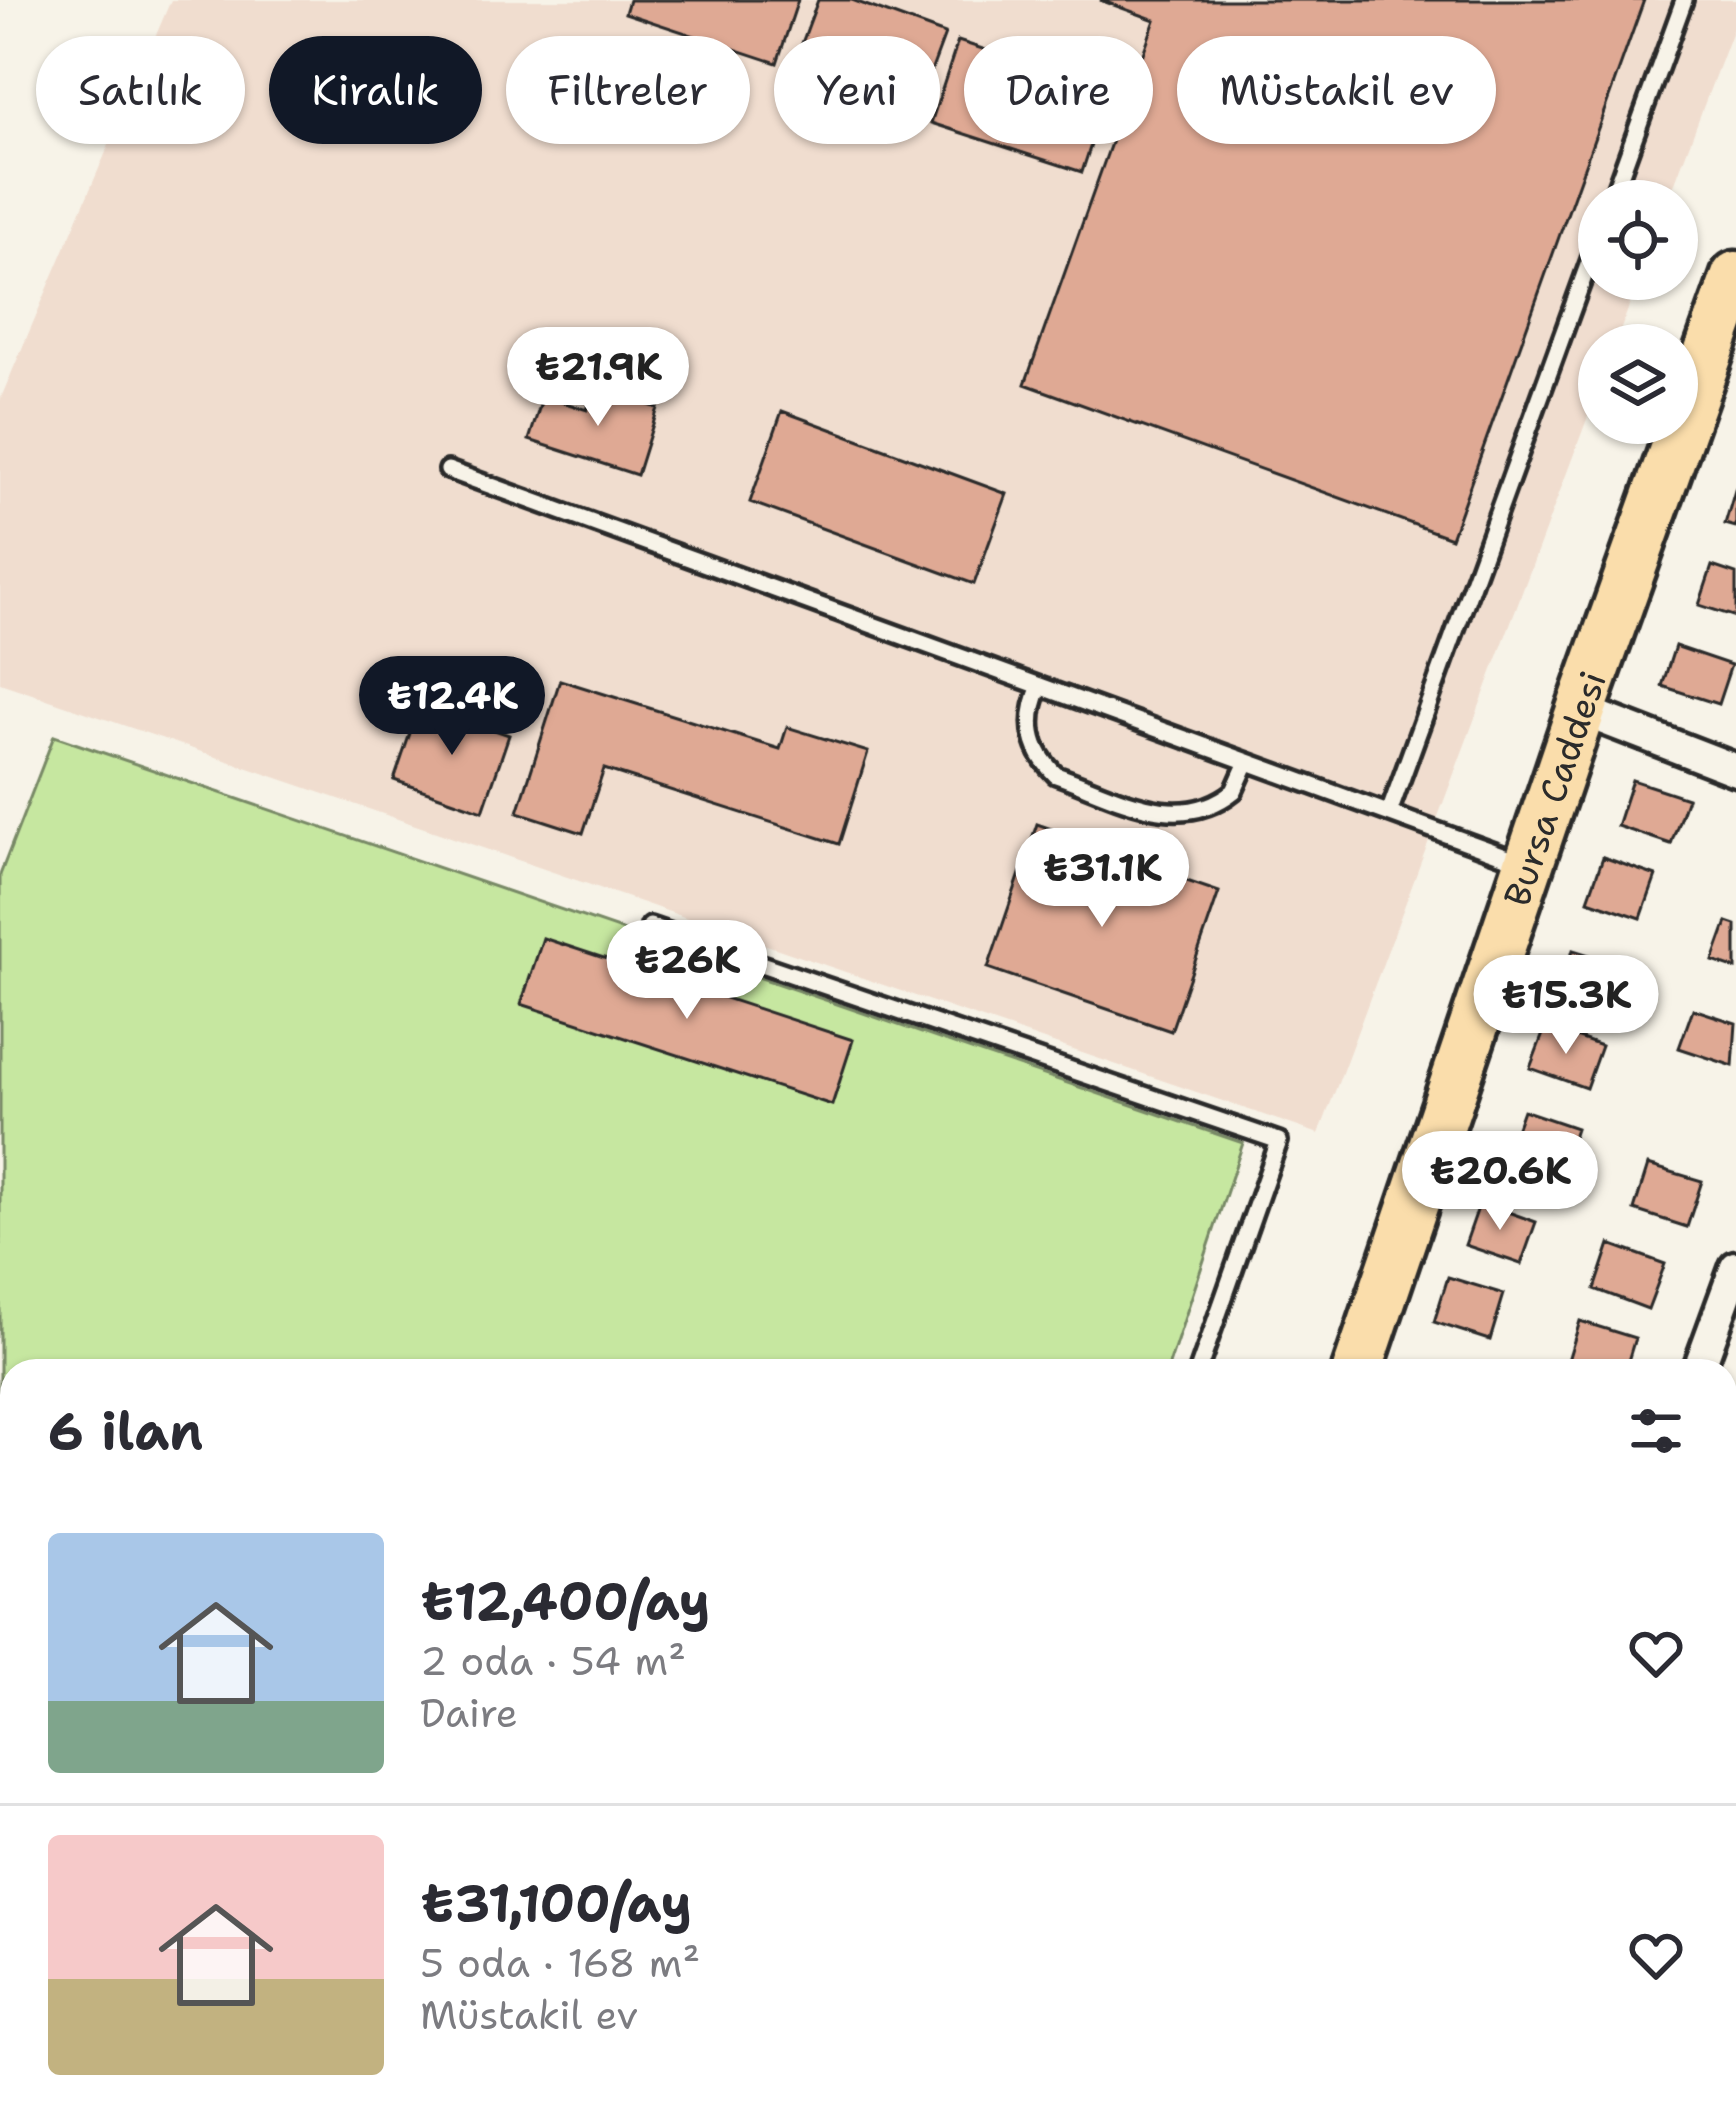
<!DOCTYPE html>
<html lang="tr">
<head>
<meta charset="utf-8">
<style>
	body { margin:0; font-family:"Shantell Sans",sans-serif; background:#f7f7f7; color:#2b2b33; height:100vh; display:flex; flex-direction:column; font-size:45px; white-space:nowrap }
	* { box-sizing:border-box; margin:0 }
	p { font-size:39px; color:#7c7c81 }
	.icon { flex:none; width:66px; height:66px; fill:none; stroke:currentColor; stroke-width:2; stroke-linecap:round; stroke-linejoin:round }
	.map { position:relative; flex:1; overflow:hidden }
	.side { position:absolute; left:0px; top:1359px; width:1737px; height:771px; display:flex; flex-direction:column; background:#fff; border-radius:36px 36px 0 0; box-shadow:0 3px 9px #0004 }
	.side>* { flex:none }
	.top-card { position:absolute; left:36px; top:36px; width:1665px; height:108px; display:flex; gap:24px }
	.fabs { position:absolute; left:1578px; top:180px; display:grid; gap:24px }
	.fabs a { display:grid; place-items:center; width:120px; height:120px; border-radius:50%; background:#fff; box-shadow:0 3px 9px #0004; font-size:60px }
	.price { position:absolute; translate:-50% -102px; padding:0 27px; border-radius:42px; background:#fff; color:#222; font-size:39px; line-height:78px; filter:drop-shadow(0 3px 6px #0008) }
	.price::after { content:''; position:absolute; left:50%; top:72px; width:36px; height:27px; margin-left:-18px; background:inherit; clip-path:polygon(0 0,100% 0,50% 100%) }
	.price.current { background:#111827; color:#fff }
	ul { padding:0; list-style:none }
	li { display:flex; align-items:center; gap:36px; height:300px; padding:0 48px }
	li+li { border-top:3px solid #e1e1e2 }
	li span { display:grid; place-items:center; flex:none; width:336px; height:240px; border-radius:12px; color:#555 }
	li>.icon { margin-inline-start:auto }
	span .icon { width:144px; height:144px; fill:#fffc; stroke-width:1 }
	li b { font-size:51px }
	h2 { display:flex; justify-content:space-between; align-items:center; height:144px; padding:0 48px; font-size:51px }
	.tag { padding:0 42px; border-radius:54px; background:#fff; box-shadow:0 3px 9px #0004; font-size:42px; line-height:108px }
	.tag.current { background:#111827; color:#fff }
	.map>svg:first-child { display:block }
	.built { fill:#f0ddcf }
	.green { fill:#c6e7a0; stroke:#788966; stroke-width:3 }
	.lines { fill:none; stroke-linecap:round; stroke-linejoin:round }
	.stream { stroke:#668aa0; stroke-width:12 }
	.building { fill:#dfa994; stroke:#2b2b2b; stroke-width:3 }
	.service-casing { stroke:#2b2b2b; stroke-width:24 }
	.minor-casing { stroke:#2b2b2b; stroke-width:39 }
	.tertiary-casing { stroke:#2b2b2b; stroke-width:48 }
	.primary-casing { stroke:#2b2b2b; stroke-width:57 }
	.service { stroke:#f7f3e8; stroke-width:15 }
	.minor { stroke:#f7f3e8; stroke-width:30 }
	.tertiary { stroke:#f7f3e8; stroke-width:39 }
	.primary { stroke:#faddab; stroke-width:48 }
	.labels { text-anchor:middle; stroke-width:12; stroke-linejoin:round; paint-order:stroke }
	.street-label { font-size:36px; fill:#2b2b2b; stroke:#f7f3e8 }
</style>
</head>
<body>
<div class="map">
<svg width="1736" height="2128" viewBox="0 0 1736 2128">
	<rect width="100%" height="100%" fill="#f7f3e8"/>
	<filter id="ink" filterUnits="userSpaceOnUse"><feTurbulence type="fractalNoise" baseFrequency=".00833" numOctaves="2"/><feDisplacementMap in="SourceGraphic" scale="24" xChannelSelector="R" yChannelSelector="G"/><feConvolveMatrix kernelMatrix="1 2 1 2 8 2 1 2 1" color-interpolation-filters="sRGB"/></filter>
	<g filter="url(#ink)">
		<path class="built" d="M171,0H1736V20L1668,201H1599V279H1639L1615,345H1599V387L1319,1134L0,683V400Z"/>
		<path class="green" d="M54,736L1243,1143L1167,1371H12V1530L0,1525V875Z"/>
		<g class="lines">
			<path class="stream" d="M0,1850H12
				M1725,2085L1736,2081
				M1106,2118L1131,2128
				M1585,2128L1618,2118"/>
		</g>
		<path class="building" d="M629,0H798L777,63L625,13Z
			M818,0H852L945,34L915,115L792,70Z
			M1100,0H1644L1451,538L1025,384L1155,20Z
			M958,41L1109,90L1082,172L931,123Z
			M595,387L658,408L637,475L529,440L543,396L587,410Z
			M782,411L1007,494L974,584L750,502Z
			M1736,487V527L1725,524Z
			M1712,566L1736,574V617L1699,605Z
			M1675,646L1731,665L1718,704L1662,686Z
			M560,680L780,749L787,727L868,752L839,844L604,769L583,833L518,812Z
			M420,704L509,735L483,811L394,780Z
			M1632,780L1687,798L1671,844L1617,826Z
			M1037,824L1123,854L1118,869L1178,890L1181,879L1219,892L1171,1031L988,968Z
			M1603,857L1656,876L1641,918L1588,900Z
			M1727,922L1736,925V969L1713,961Z
			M543,938L853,1040L832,1105L521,1004Z
			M1573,950L1628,967L1614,1013L1559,996Z
			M1693,1009L1736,1023L1733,1066L1679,1048Z
			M1546,1026L1601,1046L1586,1088L1530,1068Z
			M1523,1110L1576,1128L1563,1168L1509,1149Z
			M1648,1165L1702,1181L1687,1227L1634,1210Z
			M1480,1202L1536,1222L1521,1264L1465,1245Z
			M1610,1244L1665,1264L1648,1309L1595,1289Z
			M1448,1277L1504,1294L1490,1340L1434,1322Z
			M1580,1321L1635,1338L1625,1371L1566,1367Z
			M1725,1387L1736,1390V1440L1725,1437Z
			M1725,1477L1736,1480L1734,1530L1725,1527Z
			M1725,1820L1736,1823V1881L1725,1877Z
			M4,1916L12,1917V1944L1,1943Z
			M138,2118H203L200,2128H145L136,2126Z
			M297,2118H334L330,2128H294Z
			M504,2118H539L537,2128H501Z"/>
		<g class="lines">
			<defs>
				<path id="service" d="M1611,201L1684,0
					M448,470L1522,862
					M1040,686C1025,720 1029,749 1056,775C1114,795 1178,836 1234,791L1247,762
					M1389,813L1599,235
					M650,926L1279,1141L1198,1371"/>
				<path id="minor" d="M1581,710L1736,770
					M1698,1371L1736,1267
					M1725,1772L1736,1776
					M0,1901L12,1902
					M1725,2023L1736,2019
					M963,2118L985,2128
					M1237,2118L1253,2128
					M227,2128L230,2118
					M687,2128L691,2118
					M1424,2128L1454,2118"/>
				<path id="tertiary" d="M0,1772L12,1773"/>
				<g id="primary">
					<path id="s1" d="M1357,1371L1581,710L1736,276"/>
					<path d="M1078,2128L1082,2118"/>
				</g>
			</defs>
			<use href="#service" class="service-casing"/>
			<use href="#minor" class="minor-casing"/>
			<use href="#tertiary" class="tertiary-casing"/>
			<use href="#primary" class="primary-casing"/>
			<use href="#service" class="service"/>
			<use href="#minor" class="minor"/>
			<use href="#tertiary" class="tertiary"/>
			<use href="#primary" class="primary"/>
		</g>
	</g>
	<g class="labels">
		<g class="street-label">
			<text dy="13" stroke="none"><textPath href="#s1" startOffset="615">Bursa Caddesi</textPath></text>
		</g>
	</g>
</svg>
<div class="fabs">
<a><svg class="icon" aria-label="locate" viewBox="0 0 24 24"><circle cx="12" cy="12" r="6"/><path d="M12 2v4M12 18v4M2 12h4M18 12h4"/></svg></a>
<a><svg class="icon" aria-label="layers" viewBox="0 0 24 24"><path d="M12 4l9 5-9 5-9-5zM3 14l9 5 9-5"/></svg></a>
</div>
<b class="price" style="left:598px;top:429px">₺21.9K</b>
<b class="price current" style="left:452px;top:758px">₺12.4K</b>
<b class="price" style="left:1102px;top:930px">₺31.1K</b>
<b class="price" style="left:687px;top:1022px">₺26K</b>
<b class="price" style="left:1566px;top:1057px">₺15.3K</b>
<b class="price" style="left:1500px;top:1233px">₺20.6K</b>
<div class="top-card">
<a class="tag">Satılık</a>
<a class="tag current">Kiralık</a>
<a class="tag">Filtreler</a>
<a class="tag">Yeni</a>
<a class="tag">Daire</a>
<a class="tag">Müstakil ev</a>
</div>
<section class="side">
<h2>6 ilan<svg class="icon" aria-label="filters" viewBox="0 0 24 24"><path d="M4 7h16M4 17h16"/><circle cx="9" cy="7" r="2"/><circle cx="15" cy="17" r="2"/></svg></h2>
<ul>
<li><span style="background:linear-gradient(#a9c7e8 70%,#7fa58c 0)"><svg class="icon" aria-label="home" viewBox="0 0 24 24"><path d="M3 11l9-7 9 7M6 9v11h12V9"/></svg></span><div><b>₺12,400/ay</b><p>2 oda · 54 m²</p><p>Daire</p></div><svg class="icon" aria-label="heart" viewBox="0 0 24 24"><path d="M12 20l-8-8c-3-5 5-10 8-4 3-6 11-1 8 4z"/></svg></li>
<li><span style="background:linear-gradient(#f6c9c9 60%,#c2b280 0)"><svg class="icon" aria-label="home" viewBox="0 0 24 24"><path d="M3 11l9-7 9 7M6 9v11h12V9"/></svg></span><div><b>₺31,100/ay</b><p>5 oda · 168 m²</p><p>Müstakil ev</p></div><svg class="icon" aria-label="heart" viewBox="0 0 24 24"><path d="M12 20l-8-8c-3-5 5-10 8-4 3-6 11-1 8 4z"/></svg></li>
</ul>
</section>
</div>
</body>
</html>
